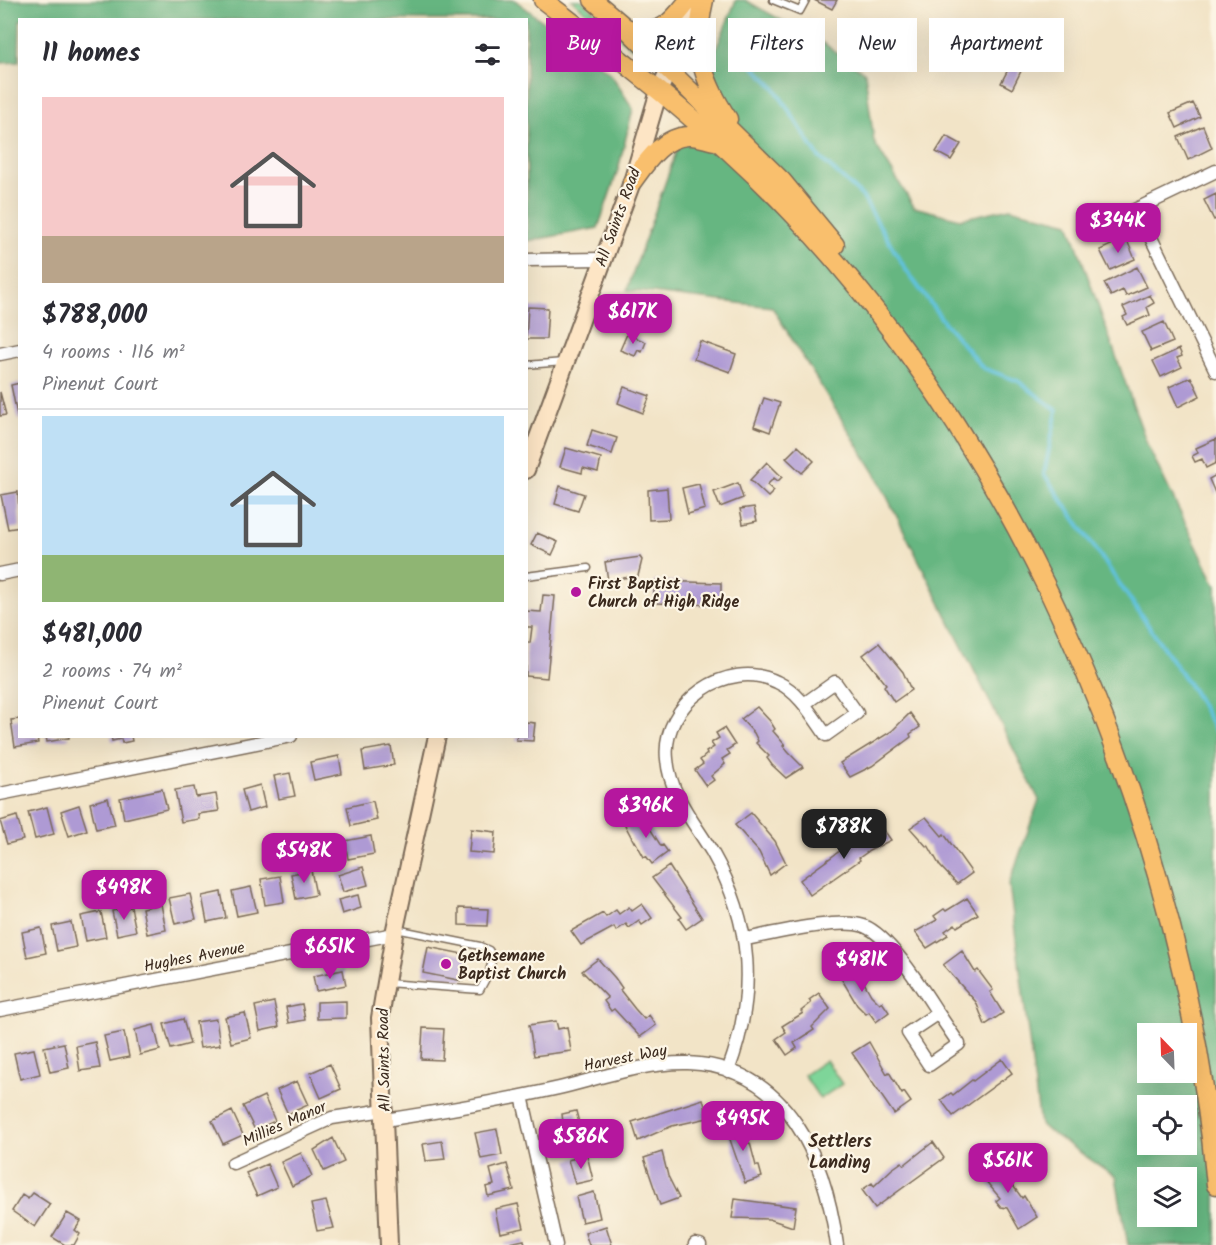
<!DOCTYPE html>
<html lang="en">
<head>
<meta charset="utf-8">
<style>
	body { margin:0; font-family:Kalam,sans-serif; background:#f2f2f3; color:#2b2b33; height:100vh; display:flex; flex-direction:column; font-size:22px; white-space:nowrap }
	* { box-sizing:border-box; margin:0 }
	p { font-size:20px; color:#7c7c81 }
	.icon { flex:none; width:33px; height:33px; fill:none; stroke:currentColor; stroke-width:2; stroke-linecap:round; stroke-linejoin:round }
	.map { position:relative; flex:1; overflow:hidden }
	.details { position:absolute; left:18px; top:18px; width:510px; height:720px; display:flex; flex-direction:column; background:#fff; border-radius:0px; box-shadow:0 6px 24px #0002 }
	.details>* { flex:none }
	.hud { position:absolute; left:546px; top:18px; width:570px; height:54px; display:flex; gap:12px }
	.needle { width:39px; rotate:337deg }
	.fabs { position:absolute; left:1137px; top:1023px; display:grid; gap:12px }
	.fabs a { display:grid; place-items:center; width:60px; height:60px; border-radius:0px; background:#fff; box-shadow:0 6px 24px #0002; font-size:30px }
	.price { position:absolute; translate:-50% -51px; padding:0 14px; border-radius:12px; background:#b5179e; color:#fff; font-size:20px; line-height:39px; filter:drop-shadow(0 2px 3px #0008) }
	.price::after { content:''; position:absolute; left:50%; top:36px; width:18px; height:14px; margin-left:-9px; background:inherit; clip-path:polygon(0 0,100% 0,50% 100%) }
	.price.selected { background:#222; color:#fff }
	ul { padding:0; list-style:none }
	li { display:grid; align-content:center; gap:12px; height:318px; padding:0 24px }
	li+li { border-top:2px solid #e1e1e2 }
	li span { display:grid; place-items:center; height:186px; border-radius:0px; color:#555 }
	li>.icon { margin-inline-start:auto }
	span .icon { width:108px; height:108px; fill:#fffc; stroke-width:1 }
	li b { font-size:26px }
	h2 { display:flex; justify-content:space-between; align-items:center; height:72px; padding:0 24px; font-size:26px }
	.pill { padding:0 21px; border-radius:0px; background:#fff; box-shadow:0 6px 24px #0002; font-size:21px; line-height:54px }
	.pill.selected { background:#b5179e; color:#fff }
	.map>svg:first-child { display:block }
	.green { fill:#7ed599; stroke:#5c805c; stroke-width:1.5 }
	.forest { fill:#66b681; stroke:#507050; stroke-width:1.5; fill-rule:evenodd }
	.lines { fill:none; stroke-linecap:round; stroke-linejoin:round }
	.stream { stroke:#60c2de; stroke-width:4 }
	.building { fill:#ae9ad4 }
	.lane-casing { stroke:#7b6b59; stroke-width:9 }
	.street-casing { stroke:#7b6b59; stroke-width:15 }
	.secondary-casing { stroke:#7b6b59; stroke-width:20 }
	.primary-casing { stroke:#7b6b59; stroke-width:21 }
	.lane { stroke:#fff; stroke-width:6 }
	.street { stroke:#fff; stroke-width:12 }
	.secondary { stroke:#fde5c5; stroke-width:16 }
	.primary { stroke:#f9bf6d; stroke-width:18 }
	.poi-dot { fill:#b5179e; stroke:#fcf5e5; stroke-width:2 }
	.labels { text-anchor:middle; stroke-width:4.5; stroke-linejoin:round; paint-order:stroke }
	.street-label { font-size:16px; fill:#3b2a1e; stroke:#fcf5e5 }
	.poi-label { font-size:16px; font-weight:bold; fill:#3b2a1e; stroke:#fcf5e5; text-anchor:start }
	.neighbourhood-label { font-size:18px; font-weight:bold; fill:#3b2a1e; stroke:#fcf5e5 }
</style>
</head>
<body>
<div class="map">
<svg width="1216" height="1245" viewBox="0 0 1216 1245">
	<rect width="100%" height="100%" fill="#fcf5e5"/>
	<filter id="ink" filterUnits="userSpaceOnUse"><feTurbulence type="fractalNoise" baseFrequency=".0167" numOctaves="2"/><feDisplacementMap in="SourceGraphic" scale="12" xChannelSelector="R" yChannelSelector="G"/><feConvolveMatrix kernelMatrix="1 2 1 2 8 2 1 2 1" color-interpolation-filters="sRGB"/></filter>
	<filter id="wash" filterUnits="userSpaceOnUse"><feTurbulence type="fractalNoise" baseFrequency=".008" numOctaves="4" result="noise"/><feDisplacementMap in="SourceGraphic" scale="24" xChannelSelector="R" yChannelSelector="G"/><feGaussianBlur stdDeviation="1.35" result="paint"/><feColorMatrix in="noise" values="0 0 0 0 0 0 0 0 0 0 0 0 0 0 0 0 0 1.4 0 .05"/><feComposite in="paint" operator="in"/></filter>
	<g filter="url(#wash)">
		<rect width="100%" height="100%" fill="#f2e4c7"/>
		<path class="green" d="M572,0H581L633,45L632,48Z
			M826,1060L842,1084L820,1099L804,1075Z"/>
		<path class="forest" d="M0,0H515L611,74L633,109L618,170L598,228L527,241L526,20H20L19,62L0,63Z
			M736,0H745L826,45L865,73L874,142L914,207L960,219L1010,208L1069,223L1147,444L1216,586V1245H1128L1116,1177L1040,1125L1009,884L1039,800L875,473L772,307L627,290L689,116ZM1148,1034H1186V1072H1148ZM1148,1106H1186V1144H1148ZM1148,1178H1186V1216H1148Z"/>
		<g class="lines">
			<path class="stream" d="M744,57L774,87L818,156L862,196L906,270L944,322L983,368L1018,381L1057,410L1044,474L1194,692L1216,731"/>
		</g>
		<g id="blocks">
			<path class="building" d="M814,0H837L832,9Z
				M1037,24L1053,34L1042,52L1026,43Z
				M1010,66L1021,71L1012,89L1001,83Z
				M1193,103L1200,117L1177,128L1170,113Z
				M1203,126L1212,148L1188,160L1178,137Z
				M946,136L961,144L951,160L936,152Z
				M1216,194V219L1214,220L1204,200Z
				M1126,238L1135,259L1110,270L1100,250Z
				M1137,267L1147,287L1126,296L1123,290L1111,296L1104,283Z
				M1150,295L1154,303L1147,307L1150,315L1127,325L1123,317L1127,315L1123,307Z
				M528,307L548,308L546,339H526Z
				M1164,322L1173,342L1151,351L1142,332Z
				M627,334L646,342L642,352L638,350L635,356L620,350Z
				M700,341L736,354L730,372L694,359Z
				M1179,349L1182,356L1177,358L1182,367L1161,377L1153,361Z
				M1191,377L1200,396L1178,407L1169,387Z
				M20,383V420H18L11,385Z
				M624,387L650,396L643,413L618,403Z
				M0,392L6,415L0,416Z
				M764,398L780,403L770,432L754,426Z
				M592,430L617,438L612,454L587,446Z
				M1216,439V463L1206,468L1202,459L1195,462L1192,456L1198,453L1196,448Z
				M798,446L814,461L802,473L786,458Z
				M566,448L601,458L598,472L583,468L582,473L560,467Z
				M767,462L782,477L778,481L774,478L767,485L774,491L768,497L750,480Z
				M1216,475V495L1209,479Z
				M738,483L743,498L720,507L714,492Z
				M699,484L705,509L688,514L682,488Z
				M560,486L584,494L578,511L555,504Z
				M667,488L669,519L649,520L648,490Z
				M18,492L20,527L8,529L1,495Z
				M754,507L757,521L743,524L740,509Z
				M537,533L558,542L552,555L531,545Z
				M640,557L642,560L638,576L608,580L605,562Z
				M654,581L721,583V605L654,603Z
				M543,595L555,596L547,678L526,676V643H530L532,627H526V611L541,612Z
				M879,643L903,672L911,690L894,702L884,686L886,684L863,655Z
				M757,707L770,721L775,729L773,731L785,745L783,746L789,753L803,767L786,778L772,765L767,758L769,756L756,743L758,741L754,733L741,719Z
				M910,713L920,727L910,734L911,737L872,766L850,777L840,763L892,731Z
				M20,719V736H37L38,743L15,747L11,720Z
				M526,722L535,723L533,741L516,740L517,736H526Z
				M724,728L735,745L727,750L730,754L722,759L725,764L711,776L714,780L706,786L695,770L703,764L700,760L707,754L706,752L714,747L711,743L719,738L716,733Z
				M46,736H69V738L47,742Z
				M111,736H131L132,741L122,743L121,739L112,741Z
				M391,746L394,765L365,770L362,751Z
				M339,756L342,774L314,780L310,762Z
				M290,773L295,796L279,799L274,776Z
				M260,785L265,807L248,812L242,790Z
				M194,787L196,797L216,794L219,811L198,814L199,819L181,822L175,790Z
				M162,789L167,809L124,819L120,798Z
				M108,798L115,825L96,829L90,803Z
				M373,801L377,820L351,826L347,807Z
				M79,805L87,830L69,836L61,811Z
				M47,807L54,834L35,839L28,812Z
				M751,813L775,841L786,863L770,875L759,852L735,825Z
				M641,814L661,846L663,845L668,852L652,864L646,856L644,857L635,841L634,842L625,825Z
				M17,816L23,840L7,844L0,821Z
				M926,817L942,836L944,834L972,873L957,884L940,866L928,845L927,847L910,828Z
				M881,826L891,840L869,851L859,858L860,860L810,895L800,880L859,837Z
				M471,829L496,832L494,854L469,852Z
				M371,836L374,854L348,859L345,841Z
				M669,866L702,918L686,929L679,919L682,917L652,878Z
				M363,867L368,885L343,892L338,875Z
				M311,870L316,895L296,899L291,874Z
				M280,876L284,902L265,905L261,879Z
				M251,887L257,912L237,916L232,891Z
				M221,892L226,918L207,922L202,896Z
				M190,894L196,919L175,924L169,898Z
				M358,895L361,908L342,914L338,900Z
				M967,898L978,914L957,927L955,924L945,931L948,935L927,948L915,932L937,920L934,916L944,909L946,911Z
				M161,904L166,930L147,934L142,908Z
				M642,904L652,918L642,925L639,921L629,928L626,924L616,931L614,927L581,945L571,931L603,913L606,917L616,910L619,914L629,907L632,911Z
				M131,907L136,931L117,935L112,911Z
				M459,908L488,909L487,926L459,925Z
				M101,912L106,937L86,941L81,916Z
				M71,922L76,947L57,951L52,926Z
				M41,928L46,953L27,957L22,932Z
				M428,947L468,955L463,981L423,973Z
				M962,951L975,972L978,970L993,990L990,992L1003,1013L985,1025L976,1002L943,965Z
				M598,959L615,978L622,988L620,990L635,1009L644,1019L649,1015L656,1025L640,1037L614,1009L611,1011L604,1001L608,998L582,971Z
				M853,963L871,995L880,1004L882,1002L889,1012L876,1022L869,1012L866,1014L857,1005L838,973Z
				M343,970L346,985L316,991L313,976Z
				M819,993L830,1009L812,1027L814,1030L794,1043L797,1048L787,1055L776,1039L786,1032L782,1026L803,1013L801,1011L811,1003L809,1000Z
				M346,1001V1018L317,1019V1002Z
				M274,1002L279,1027L260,1031L255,1006Z
				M302,1004L305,1020L289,1023L286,1007Z
				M245,1013L251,1038L231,1043L225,1017Z
				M183,1019L190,1044L171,1049L164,1024Z
				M216,1019L220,1045L200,1048L196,1022Z
				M556,1021L558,1029L567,1027L571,1051L534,1056L529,1025Z
				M154,1025L160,1050L140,1055L135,1030Z
				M423,1028L444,1029L442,1060L421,1059Z
				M124,1032L129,1057L110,1061L104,1036Z
				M95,1042L100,1068L80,1071L76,1046Z
				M869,1042L887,1074L889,1072L902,1094L904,1092L911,1102L894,1114L852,1053Z
				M64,1043L69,1068L50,1072L44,1047Z
				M34,1049L40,1074L20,1079L14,1053Z
				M1002,1059L1012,1073L953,1116L941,1100L951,1093L953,1095L972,1080L973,1081Z
				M330,1064L341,1089L321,1098L310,1073Z
				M297,1081L308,1105L288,1114L277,1090Z
				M264,1096L275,1121L255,1130L243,1106Z
				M703,1099L708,1118L672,1126L638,1141L632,1122Z
				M232,1111L243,1135L223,1144L212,1121Z
				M576,1111L584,1143L566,1147L562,1114Z
				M741,1120L747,1143H750L756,1166H759L762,1177L745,1183L725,1125Z
				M497,1129L502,1155L481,1159L475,1133Z
				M333,1138L344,1162L324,1171L314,1150Z
				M442,1141L445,1159L426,1161L423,1144Z
				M933,1142L944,1158L875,1208L862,1190L872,1183L874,1186L892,1169L902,1162L904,1165Z
				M662,1152L668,1176L679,1198L660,1205L644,1158Z
				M301,1153L312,1176L292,1186L281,1162Z
				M587,1155L593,1180L575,1184L568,1160Z
				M996,1157L1003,1166L1000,1168L1022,1198L1024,1196L1037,1217L1019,1229L1007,1208L1001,1207L996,1201L1000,1198L984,1179L986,1178L979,1168Z
				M267,1164L277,1187L257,1196L246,1173Z
				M507,1164L514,1190L488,1196L486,1187L494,1185L490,1169Z
				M594,1192L600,1218L582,1222L576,1197Z
				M33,1193L50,1204L35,1227L12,1211L22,1195L28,1199Z
				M735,1199L796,1207L793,1227L769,1219L732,1218Z
				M326,1201L334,1228L317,1231L311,1204Z
				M518,1204L524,1228L500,1233L495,1209Z
				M67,1213L81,1221L75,1230L80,1234L74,1245H65L52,1237Z
				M606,1226L612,1245H589L585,1233Z
				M524,1240L525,1245H504V1244Z"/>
		</g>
	</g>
	<g filter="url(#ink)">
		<use href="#blocks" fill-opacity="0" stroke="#7b6b59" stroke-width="1.5"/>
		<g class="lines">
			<defs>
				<path id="lane" d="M773,0L800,11L806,0
					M526,365L564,362
					M526,576L588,568
					M387,983L480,990L488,975L493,957L489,950L480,946L396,929"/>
				<path id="street" d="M1137,209L1216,371
					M1120,217L1216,171
					M526,260L602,259
					M0,354L20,350
					M0,574L20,570
					M0,794L291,736
					M745,939C772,934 840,917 864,926C890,936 923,990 938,1013L908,1033L929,1065L959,1044L938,1013
					M0,1010L394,934
					M728,1071C757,994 753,924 712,852C694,822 670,795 667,759C661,704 727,657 777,682C799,692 812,715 826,735L857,713L835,682L804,704
					M522,1096L556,1245
					M385,1120C443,1111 501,1101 559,1088C600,1078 645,1062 688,1063C789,1067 825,1159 837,1245
					M233,1163L332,1118L384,1110
					M695,1244L700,1245"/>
				<path id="secondary" d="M526,470L632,182L659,91L700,0
					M389,1245L380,1018L395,929L437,736"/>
				<path id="primary" d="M543,0C631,67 719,135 795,216C1032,468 1185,842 1216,1185
					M593,0L626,28L782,181L835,245
					M704,0C693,48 701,78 728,119
					M626,28C659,38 670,24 689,0
					M632,182C646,163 662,137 688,136C697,135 708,140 716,141"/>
			</defs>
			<use href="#lane" class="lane-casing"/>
			<use href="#street" class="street-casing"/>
			<use href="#secondary" class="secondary-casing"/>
			<use href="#primary" class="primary-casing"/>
			<use href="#lane" class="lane"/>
			<use href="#street" class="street"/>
			<use href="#secondary" class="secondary"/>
			<use href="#primary" class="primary"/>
		</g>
	</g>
	<g class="poi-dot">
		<circle cx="576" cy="592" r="6"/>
		<circle cx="446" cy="964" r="6"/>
	</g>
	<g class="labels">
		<g class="street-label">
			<text transform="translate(617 217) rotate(-70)" y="6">All Saints Road</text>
			<text transform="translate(194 956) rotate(-11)" y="6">Hughes Avenue</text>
			<text transform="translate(625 1057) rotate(-11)" y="6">Harvest Way</text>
			<text transform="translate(383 1060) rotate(-91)" y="6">All Saints Road</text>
			<text transform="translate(284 1123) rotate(-24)" y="6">Millies Manor</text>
		</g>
		<g class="poi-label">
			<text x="588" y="589">First Baptist<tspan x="588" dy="18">Church of High Ridge</tspan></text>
			<text x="458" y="961">Gethsemane<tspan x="458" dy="18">Baptist Church</tspan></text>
		</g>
		<g class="neighbourhood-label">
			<text x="840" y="1147">Settlers<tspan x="840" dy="21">Landing</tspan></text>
		</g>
	</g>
</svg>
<div class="fabs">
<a><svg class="needle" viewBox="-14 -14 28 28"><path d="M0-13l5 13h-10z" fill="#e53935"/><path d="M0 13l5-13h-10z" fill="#7c7c81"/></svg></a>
<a><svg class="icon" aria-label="locate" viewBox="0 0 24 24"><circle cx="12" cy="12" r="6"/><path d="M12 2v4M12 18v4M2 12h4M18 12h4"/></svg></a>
<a><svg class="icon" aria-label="layers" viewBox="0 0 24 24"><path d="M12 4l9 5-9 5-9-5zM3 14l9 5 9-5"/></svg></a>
</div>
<b class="price" style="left:1118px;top:254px">$344K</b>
<b class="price" style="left:633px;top:345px">$617K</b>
<b class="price" style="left:646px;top:839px">$396K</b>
<b class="price selected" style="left:844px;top:860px">$788K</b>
<b class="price" style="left:304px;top:884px">$548K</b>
<b class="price" style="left:124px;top:921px">$498K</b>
<b class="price" style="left:330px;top:980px">$651K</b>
<b class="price" style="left:862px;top:993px">$481K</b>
<b class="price" style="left:743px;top:1152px">$495K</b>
<b class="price" style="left:581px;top:1170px">$586K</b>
<b class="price" style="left:1008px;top:1194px">$561K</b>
<div class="hud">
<a class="pill selected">Buy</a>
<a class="pill">Rent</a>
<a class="pill">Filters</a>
<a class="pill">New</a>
<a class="pill">Apartment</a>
</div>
<section class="details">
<h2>11 homes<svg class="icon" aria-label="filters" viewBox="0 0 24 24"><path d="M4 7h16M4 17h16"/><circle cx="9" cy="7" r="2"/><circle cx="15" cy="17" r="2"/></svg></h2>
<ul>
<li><span style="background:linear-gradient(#f6c9c9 75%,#b9a48a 0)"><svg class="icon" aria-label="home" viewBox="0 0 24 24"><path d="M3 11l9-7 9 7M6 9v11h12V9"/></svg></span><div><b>$788,000</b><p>4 rooms · 116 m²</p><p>Pinenut Court</p></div></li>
<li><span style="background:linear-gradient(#bfe0f5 75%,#8fb573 0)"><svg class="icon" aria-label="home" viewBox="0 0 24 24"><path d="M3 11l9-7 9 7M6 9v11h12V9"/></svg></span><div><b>$481,000</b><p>2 rooms · 74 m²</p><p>Pinenut Court</p></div></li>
</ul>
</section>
</div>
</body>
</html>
